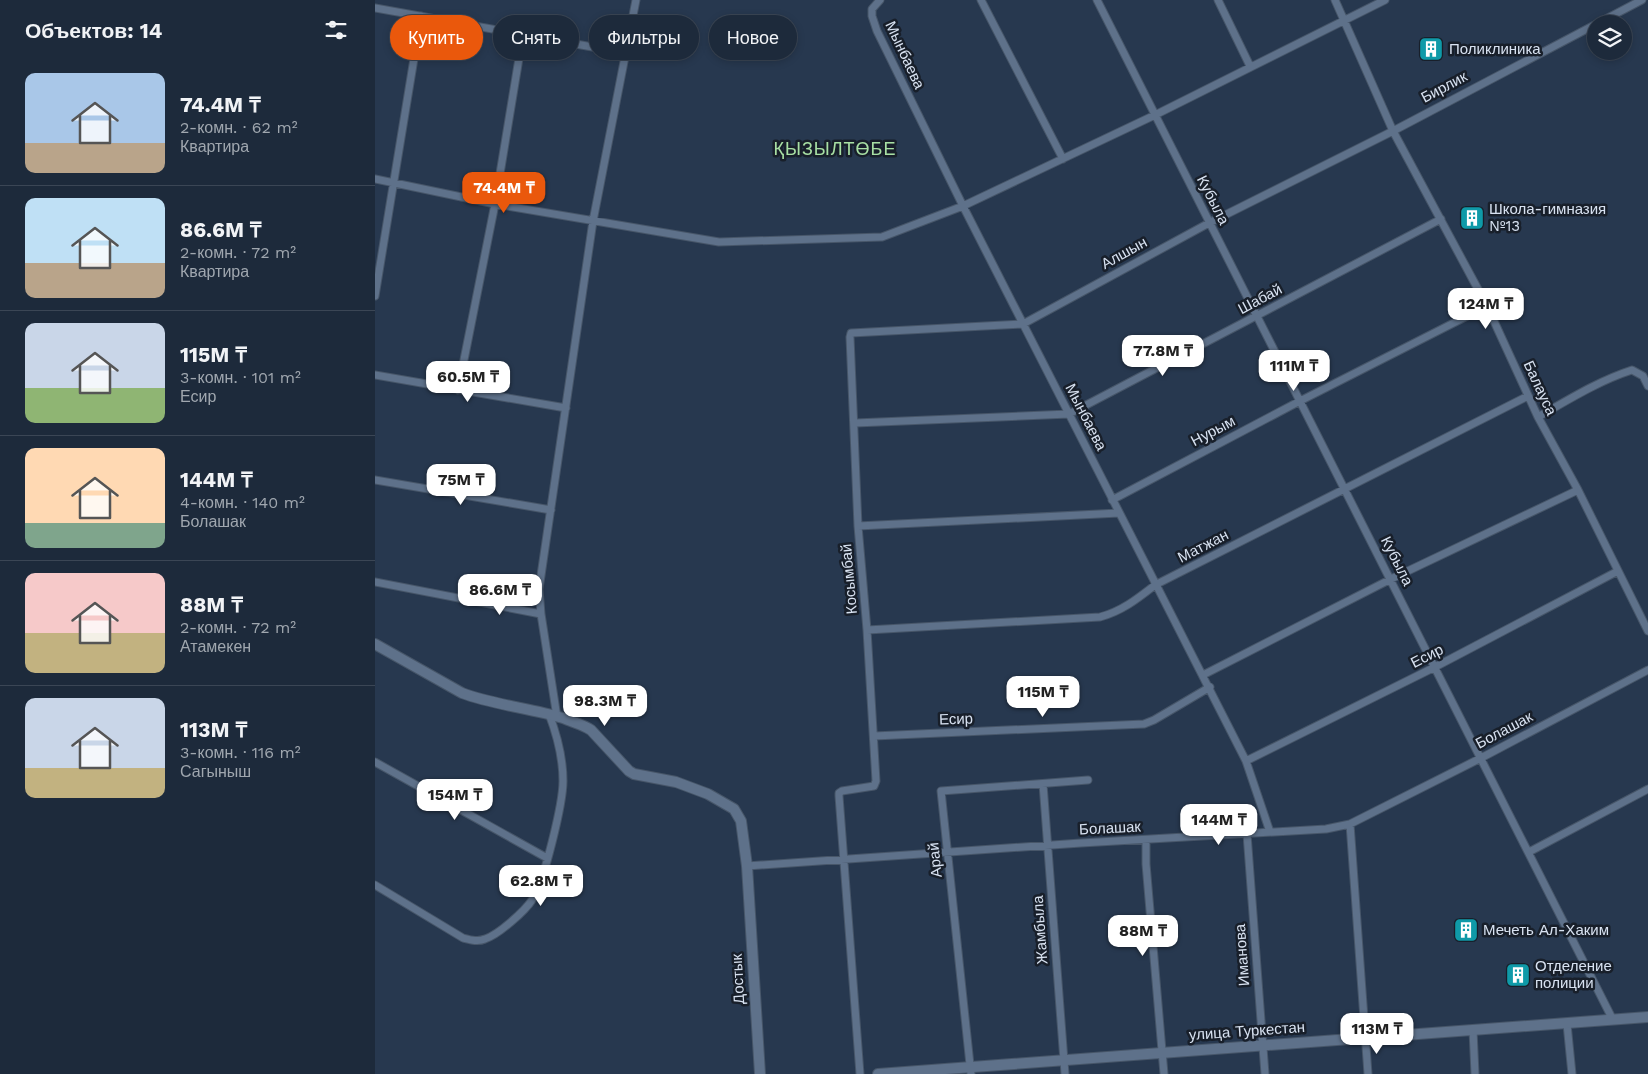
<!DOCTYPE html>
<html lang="ru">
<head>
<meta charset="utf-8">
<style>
	body { margin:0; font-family:"Work Sans",sans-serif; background:#253242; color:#f1f3f6; height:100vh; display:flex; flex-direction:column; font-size:19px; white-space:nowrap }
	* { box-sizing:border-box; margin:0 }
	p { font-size:16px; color:#a0a7af }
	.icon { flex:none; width:28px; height:28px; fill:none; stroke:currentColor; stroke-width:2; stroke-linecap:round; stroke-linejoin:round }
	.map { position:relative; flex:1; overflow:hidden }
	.details { display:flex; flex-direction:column; background:#1d2a3b; width:375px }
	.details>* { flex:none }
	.guide { position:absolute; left:15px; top:15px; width:475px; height:45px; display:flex; gap:10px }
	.tools { position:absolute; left:1212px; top:15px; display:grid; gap:10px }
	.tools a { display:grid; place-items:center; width:45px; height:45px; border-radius:50%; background:#1d2a3b; box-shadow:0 2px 8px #0003,0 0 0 1px #3b4655; font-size:25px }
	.price { position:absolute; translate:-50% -42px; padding:0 11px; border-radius:10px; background:#fff; color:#222; font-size:16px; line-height:32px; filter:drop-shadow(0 1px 2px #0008) }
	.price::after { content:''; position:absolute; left:50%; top:30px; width:15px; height:11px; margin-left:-8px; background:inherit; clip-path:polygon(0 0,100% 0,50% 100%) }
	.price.on { background:#ea580c; color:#fff }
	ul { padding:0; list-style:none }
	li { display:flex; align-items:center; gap:15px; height:125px; padding:0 25px }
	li+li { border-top:1px solid #3b4655 }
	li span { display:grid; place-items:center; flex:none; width:140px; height:100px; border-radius:10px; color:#555 }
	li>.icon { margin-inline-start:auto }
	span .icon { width:60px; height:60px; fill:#fffc; stroke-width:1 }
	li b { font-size:21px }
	h2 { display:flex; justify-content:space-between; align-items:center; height:60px; padding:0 25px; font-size:21px }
	.tag { padding:0 18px; border-radius:22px; background:#1d2a3b; box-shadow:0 2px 8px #0003,0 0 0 1px #3b4655; font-size:18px; line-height:45px }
	.tag.on { background:#ea580c; color:#fff }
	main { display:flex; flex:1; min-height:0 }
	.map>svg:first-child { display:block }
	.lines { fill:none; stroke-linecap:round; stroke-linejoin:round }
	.street-casing { stroke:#475669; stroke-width:9 }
	.secondary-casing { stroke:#475669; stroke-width:12 }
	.street { stroke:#5e718a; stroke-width:7 }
	.secondary { stroke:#5e718a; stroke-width:10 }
	.labels { text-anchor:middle; stroke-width:5; stroke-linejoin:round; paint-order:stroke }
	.poi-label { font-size:15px; fill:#d8e2f1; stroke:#181f2a; text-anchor:start }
	.street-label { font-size:15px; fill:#d8e2f1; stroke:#181f2a }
	.quarter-label { font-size:18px; letter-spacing:1px; fill:#a8e0a4; stroke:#181f2a }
</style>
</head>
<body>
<main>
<section class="details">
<h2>Объектов: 14<svg class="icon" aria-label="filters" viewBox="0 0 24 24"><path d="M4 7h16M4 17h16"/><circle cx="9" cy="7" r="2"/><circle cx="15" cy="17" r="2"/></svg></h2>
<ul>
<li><span style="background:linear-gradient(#a9c7e8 70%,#b9a48a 0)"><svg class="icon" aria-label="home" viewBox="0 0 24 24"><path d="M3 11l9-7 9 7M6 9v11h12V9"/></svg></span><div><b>74.4M ₸</b><p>2-комн. · 62 m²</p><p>Квартира</p></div></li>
<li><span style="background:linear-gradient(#bfe0f5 65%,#b9a48a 0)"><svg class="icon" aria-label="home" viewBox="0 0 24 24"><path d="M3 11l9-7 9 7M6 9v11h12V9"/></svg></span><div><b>86.6M ₸</b><p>2-комн. · 72 m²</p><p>Квартира</p></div></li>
<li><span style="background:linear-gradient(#c9d6e8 65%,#8fb573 0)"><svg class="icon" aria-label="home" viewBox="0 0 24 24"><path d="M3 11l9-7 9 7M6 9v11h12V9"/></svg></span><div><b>115M ₸</b><p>3-комн. · 101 m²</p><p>Есир</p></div></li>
<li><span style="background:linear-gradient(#ffd9b3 75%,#7fa58c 0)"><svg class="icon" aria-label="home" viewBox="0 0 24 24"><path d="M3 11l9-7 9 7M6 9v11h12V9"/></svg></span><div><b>144M ₸</b><p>4-комн. · 140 m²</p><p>Болашак</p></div></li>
<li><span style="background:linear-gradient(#f6c9c9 60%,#c2b280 0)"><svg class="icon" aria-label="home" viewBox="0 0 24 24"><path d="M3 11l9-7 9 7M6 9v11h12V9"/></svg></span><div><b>88M ₸</b><p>2-комн. · 72 m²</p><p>Атамекен</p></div></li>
<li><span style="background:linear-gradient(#c9d6e8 70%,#c2b280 0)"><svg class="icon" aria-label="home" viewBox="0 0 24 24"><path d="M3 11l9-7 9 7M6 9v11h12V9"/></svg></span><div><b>113M ₸</b><p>3-комн. · 116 m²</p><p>Сагыныш</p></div></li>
</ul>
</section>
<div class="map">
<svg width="1273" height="1074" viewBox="0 0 1273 1074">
	<rect width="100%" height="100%" fill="#27384f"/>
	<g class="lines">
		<defs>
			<path id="street" d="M505,0L497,9V16L502,31L588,206L871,761L895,832
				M606,0L688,159
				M722,0L1238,1020
				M843,0L875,66
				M960,0L1018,131L1112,306L1163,417L1203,490L1273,631
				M0,8L251,53
				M0,179L120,204L344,242L507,237L588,206L780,115L1010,0
				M0,296L46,16
				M0,375L191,408
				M83,390L120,204L148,34
				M1163,417C1193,400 1223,381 1257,370L1268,376L1273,386
				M480,423L694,414L1066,219
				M0,480L176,510
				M737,500L925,401L1112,306
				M483,526L744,513
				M0,582L166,614L182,717
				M166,614L164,589L218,221L261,0
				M492,630L725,617C747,611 762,599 780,585L1153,396
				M828,675L1016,579L1203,490
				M499,736L769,724L779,720L835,687
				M871,761L1060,667L1243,571
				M0,762L172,858
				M668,784L690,1074
				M975,824L993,1074
				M872,834L890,1074
				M771,840V864L789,1074
				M1154,852L1273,789
				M372,866L706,843L951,829L975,824L1106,758L1273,670
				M0,885L88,938C96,940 103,942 110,939C123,935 150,911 157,900C169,883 188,803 188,781C188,758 182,735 174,714
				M1192,1024L1197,1074
				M1098,1030L1100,1074
				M485,1074L464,796V793L467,791L499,786L501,781L492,630L483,526L475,337L476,333L648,324L834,223L1018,131L1267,0
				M596,1074L566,791L713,780"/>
			<path id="secondary" d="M0,644L87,693C119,705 155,708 188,718C197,722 207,724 216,730L254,771L259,774L301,782L333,794L359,809L366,821L372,866L385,1074
				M503,1074L1273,1017"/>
		</defs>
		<use href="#street" class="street-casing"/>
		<use href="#secondary" class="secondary-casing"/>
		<use href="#street" class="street"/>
		<use href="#secondary" class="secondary"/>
	</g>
	<defs>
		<symbol id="building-square" viewBox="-11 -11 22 22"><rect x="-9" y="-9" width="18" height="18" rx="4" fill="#0f9aa8" stroke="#181f2a"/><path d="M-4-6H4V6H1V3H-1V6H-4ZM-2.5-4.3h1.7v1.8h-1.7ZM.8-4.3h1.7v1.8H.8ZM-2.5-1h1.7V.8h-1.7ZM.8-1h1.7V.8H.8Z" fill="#fff"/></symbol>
	</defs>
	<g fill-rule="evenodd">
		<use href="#building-square" x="1042" y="35" width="28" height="28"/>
		<use href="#building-square" x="1083" y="204" width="28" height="28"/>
		<use href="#building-square" x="1077" y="916" width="28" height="28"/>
		<use href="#building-square" x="1129" y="961" width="28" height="28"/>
	</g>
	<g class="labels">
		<g class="poi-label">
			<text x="1074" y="54">Поликлиника</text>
			<text x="1114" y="214">Школа-гимназия<tspan x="1114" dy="17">№13</tspan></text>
			<text x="1108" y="935">Мечеть Ал-Хаким</text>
			<text x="1160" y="971">Отделение<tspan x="1160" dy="17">полиции</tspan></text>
		</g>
		<g class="street-label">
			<text transform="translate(530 55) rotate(65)" y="5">Мынбаева</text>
			<text transform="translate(1069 87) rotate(-28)" y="5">Бирлик</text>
			<text transform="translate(838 200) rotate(63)" y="5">Кубыла</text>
			<text transform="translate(749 253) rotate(-29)" y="5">Алшын</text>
			<text transform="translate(885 299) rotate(-28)" y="5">Шабай</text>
			<text transform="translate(1165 388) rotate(65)" y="5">Балауса</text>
			<text transform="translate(711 417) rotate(63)" y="5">Мынбаева</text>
			<text transform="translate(838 431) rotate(-28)" y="5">Нурым</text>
			<text transform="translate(828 546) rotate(-27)" y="5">Матжан</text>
			<text transform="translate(1022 561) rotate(63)" y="5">Кубыла</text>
			<text transform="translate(474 579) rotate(-95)" y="5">Косымбай</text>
			<text transform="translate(1052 656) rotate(-27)" y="5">Есир</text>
			<text transform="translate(581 719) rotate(-2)" y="5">Есир</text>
			<text transform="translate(1129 730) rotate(-28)" y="5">Болашак</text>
			<text transform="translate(735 828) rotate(-3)" y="5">Болашак</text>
			<text transform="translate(560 860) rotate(-96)" y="5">Арай</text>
			<text transform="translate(665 930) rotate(-94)" y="5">Жамбыла</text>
			<text transform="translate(867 955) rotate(-94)" y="5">Иманова</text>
			<text transform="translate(363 979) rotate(-93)" y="5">Достык</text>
			<text transform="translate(872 1031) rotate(-4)" y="5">улица Туркестан</text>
		</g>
		<g class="quarter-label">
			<text x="460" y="155">ҚЫЗЫЛТӨБЕ</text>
		</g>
	</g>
</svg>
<div class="tools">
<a><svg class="icon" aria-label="layers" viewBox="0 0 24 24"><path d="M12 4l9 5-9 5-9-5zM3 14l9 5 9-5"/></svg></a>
</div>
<b class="price on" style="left:129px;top:214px">74.4M ₸</b>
<b class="price" style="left:1111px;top:330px">124M ₸</b>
<b class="price" style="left:788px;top:377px">77.8M ₸</b>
<b class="price" style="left:919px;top:392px">111M ₸</b>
<b class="price" style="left:93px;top:403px">60.5M ₸</b>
<b class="price" style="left:86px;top:506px">75M ₸</b>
<b class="price" style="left:125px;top:616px">86.6M ₸</b>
<b class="price" style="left:668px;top:718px">115M ₸</b>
<b class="price" style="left:230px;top:727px">98.3M ₸</b>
<b class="price" style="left:80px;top:821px">154M ₸</b>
<b class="price" style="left:844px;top:846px">144M ₸</b>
<b class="price" style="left:166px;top:907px">62.8M ₸</b>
<b class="price" style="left:768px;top:957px">88M ₸</b>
<b class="price" style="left:1002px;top:1055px">113M ₸</b>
<div class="guide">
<a class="tag on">Купить</a>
<a class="tag">Снять</a>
<a class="tag">Фильтры</a>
<a class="tag">Новое</a>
</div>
</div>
</main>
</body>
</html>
